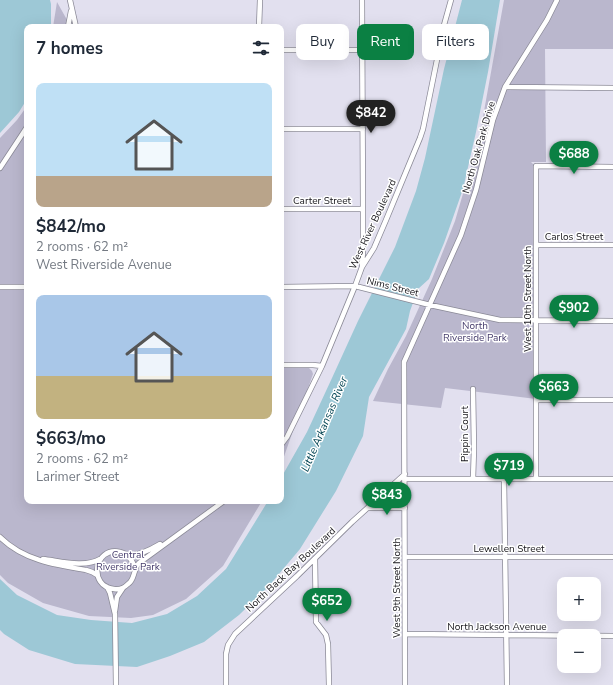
<!DOCTYPE html>
<html lang="en">
<head>
<meta charset="utf-8">
<style>
	body { margin:0; font-family:"Nunito Sans",sans-serif; background:#f6f6f7; color:#1f2937; height:100vh; display:flex; flex-direction:column; font-size:15px; white-space:nowrap }
	* { box-sizing:border-box; margin:0 }
	p { font-size:13px; color:#747a83 }
	.icon { flex:none; width:22px; height:22px; fill:none; stroke:currentColor; stroke-width:2; stroke-linecap:round; stroke-linejoin:round }
	.map { position:relative; flex:1; overflow:hidden }
	.panel { position:absolute; left:24px; top:24px; width:260px; height:480px; display:flex; flex-direction:column; background:#fff; border-radius:8px; box-shadow:0 4px 16px #0002 }
	.panel>* { flex:none }
	.hud { position:absolute; left:296px; top:24px; width:257px; height:36px; display:flex; gap:8px }
	.tools { position:absolute; left:557px; top:577px; display:grid; gap:8px }
	.tools a { display:grid; place-items:center; width:44px; height:44px; border-radius:8px; background:#fff; box-shadow:0 4px 16px #0002; font-size:20px }
	.price { position:absolute; translate:-50% -34px; padding:0 9px; border-radius:14px; background:#0b8043; color:#fff; font-size:13px; line-height:26px; filter:drop-shadow(0 1px 2px #0008) }
	.price::after { content:''; position:absolute; left:50%; top:24px; width:12px; height:9px; margin-left:-6px; background:inherit; clip-path:polygon(0 0,100% 0,50% 100%) }
	.price.current { background:#222; color:#fff }
	ul { padding:0; list-style:none }
	li { display:grid; align-content:center; gap:8px; height:212px; padding:0 12px }
	li span { display:grid; place-items:center; height:124px; border-radius:8px; color:#555 }
	li>.icon { margin-inline-start:auto }
	span .icon { width:72px; height:72px; fill:#fffc; stroke-width:1 }
	li b { font-size:17px }
	h2 { display:flex; justify-content:space-between; align-items:center; height:48px; padding:0 12px; font-size:17px }
	.pill { padding:0 14px; border-radius:8px; background:#fff; box-shadow:0 4px 16px #0002; font-size:14px; line-height:36px }
	.pill.current { background:#0b8043; color:#fff }
	.map>svg:first-child { display:block }
	.green { fill:#bab7cd }
	.water { fill:#9dc8d6 }
	.lines { fill:none; stroke-linecap:round; stroke-linejoin:round }
	.minor-casing { stroke:#8b8a97; stroke-width:6 }
	.minor { stroke:#fff; stroke-width:4.5 }
	.labels { text-anchor:middle; stroke-width:3; stroke-linejoin:round; paint-order:stroke }
	.street-label { font-size:10px; fill:#16151a; stroke:#fff }
	.park-label { font-size:10px; fill:#443a6a; stroke:#fff }
	.water-label { font-size:11px; font-style:italic; fill:#024453; stroke:#fff }
</style>
</head>
<body>
<div class="map">
<svg width="613" height="685" viewBox="0 0 613 685">
	<rect width="100%" height="100%" fill="#e2e0ef"/>
	<path class="green" d="M504,0H613V49H545L546,162H531L535,166L536,399L445,388L441,408L373,401L388,369L406,336L432,279L455,221L479,139Z
		M57,2L71,27H53Z
		M27,106V501H262L223,566L186,599L153,615L131,618L89,616L43,603L8,583L0,575V138L17,120Z
		M281,367H308L312,371L313,374L281,465Z"/>
	<path class="water" d="M0,0H50L51,4V27H27V99L19,112L0,133Z
		M462,0H500L488,72L476,132L463,189L444,243L429,279L418,289L410,311L406,329L369,397L363,436L336,491L300,549L268,587L239,615L204,642L170,656L137,667L75,664L29,650L4,634L0,630V579L17,595L57,615L91,620L132,623L167,614L197,596L226,569L268,501H281V478L307,432L332,378L358,321L395,247L416,191L425,158L444,69Z"/>
	<g class="lines">
		<defs>
			<path id="minor" d="M70,0L76,27
				M68,27L71,11
				M259,27L260,0
				M281,50H362
				M505,87L613,88
				M281,129H363
				M0,168L27,127
				M281,209H363
				M536,245H613
				M362,265L363,251V209L362,0
				M0,287H27
				M281,287L355,286L430,305L500,320L613,321
				M281,365H313L322,366
				M473,389L474,449L473,479
				M536,400H613
				M281,445L287,437L322,366L355,286L362,267L374,248L386,220L420,138L423,129L444,25L451,0
				M405,479H613
				M504,479L507,685
				M536,479V166L613,167
				M368,508H405
				M0,537C23,560 55,565 86,570L92,572L97,575
				M128,556C140,555 150,550 160,544
				M405,557H613
				M43,559C60,561 85,568 100,559
				M315,559L316,622L326,635L328,644L329,685
				M135,569C133,561 129,554 120,552C94,546 88,587 114,589C119,590 124,588 128,584C133,581 133,576 135,571C135,568 137,565 139,563L224,501
				M107,587L110,593L115,614L116,685
				M115,611L117,597L123,588
				M405,634L613,636
				M226,685V654L228,645L235,634L297,576L352,522L405,474
				M405,685L404,362L461,235L476,190L493,120L505,87L547,20L557,0"/>
		</defs>
		<use href="#minor" class="minor-casing"/>
		<use href="#minor" class="minor"/>
	</g>
	<g class="labels">
		<g class="street-label">
			<text transform="translate(478 147) rotate(-74)" y="4">North Oak Park Drive</text>
			<text x="322" y="204">Carter Street</text>
			<text transform="translate(372 224) rotate(-65)" y="4">West River Boulevard</text>
			<text x="574" y="240">Carlos Street</text>
			<text transform="translate(393 286) rotate(14)" y="4">Nims Street</text>
			<text transform="translate(527 299) rotate(-90)" y="4">West 10th Street North</text>
			<text transform="translate(464 434) rotate(-90)" y="4">Pippin Court</text>
			<text x="509" y="552">Lewellen Street</text>
			<text transform="translate(290 569) rotate(-43)" y="4">North Back Bay Boulevard</text>
			<text transform="translate(396 588) rotate(-90)" y="4">West 9th Street North</text>
			<text x="497" y="630">North Jackson Avenue</text>
		</g>
		<g class="park-label">
			<text x="475" y="329">North<tspan x="475" dy="12">Riverside Park</tspan></text>
			<text x="128" y="558">Central<tspan x="128" dy="12">Riverside Park</tspan></text>
		</g>
		<g class="water-label">
			<text transform="translate(324 424) rotate(-67)" y="4">Little Arkansas River</text>
		</g>
	</g>
</svg>
<div class="tools">
<a>+</a>
<a>−</a>
</div>
<b class="price current" style="left:371px;top:134px">$842</b>
<b class="price" style="left:574px;top:175px">$688</b>
<b class="price" style="left:574px;top:329px">$902</b>
<b class="price" style="left:554px;top:408px">$663</b>
<b class="price" style="left:509px;top:487px">$719</b>
<b class="price" style="left:387px;top:516px">$843</b>
<b class="price" style="left:327px;top:622px">$652</b>
<div class="hud">
<a class="pill">Buy</a>
<a class="pill current">Rent</a>
<a class="pill">Filters</a>
</div>
<section class="panel">
<h2>7 homes<svg class="icon" aria-label="filters" viewBox="0 0 24 24"><path d="M4 7h16M4 17h16"/><circle cx="9" cy="7" r="2"/><circle cx="15" cy="17" r="2"/></svg></h2>
<ul>
<li><span style="background:linear-gradient(#bfe0f5 75%,#b9a48a 0)"><svg class="icon" aria-label="home" viewBox="0 0 24 24"><path d="M3 11l9-7 9 7M6 9v11h12V9"/></svg></span><div><b>$842/mo</b><p>2 rooms · 62 m²</p><p>West Riverside Avenue</p></div></li>
<li><span style="background:linear-gradient(#a9c7e8 65%,#c2b280 0)"><svg class="icon" aria-label="home" viewBox="0 0 24 24"><path d="M3 11l9-7 9 7M6 9v11h12V9"/></svg></span><div><b>$663/mo</b><p>2 rooms · 62 m²</p><p>Larimer Street</p></div></li>
</ul>
</section>
</div>
</body>
</html>
